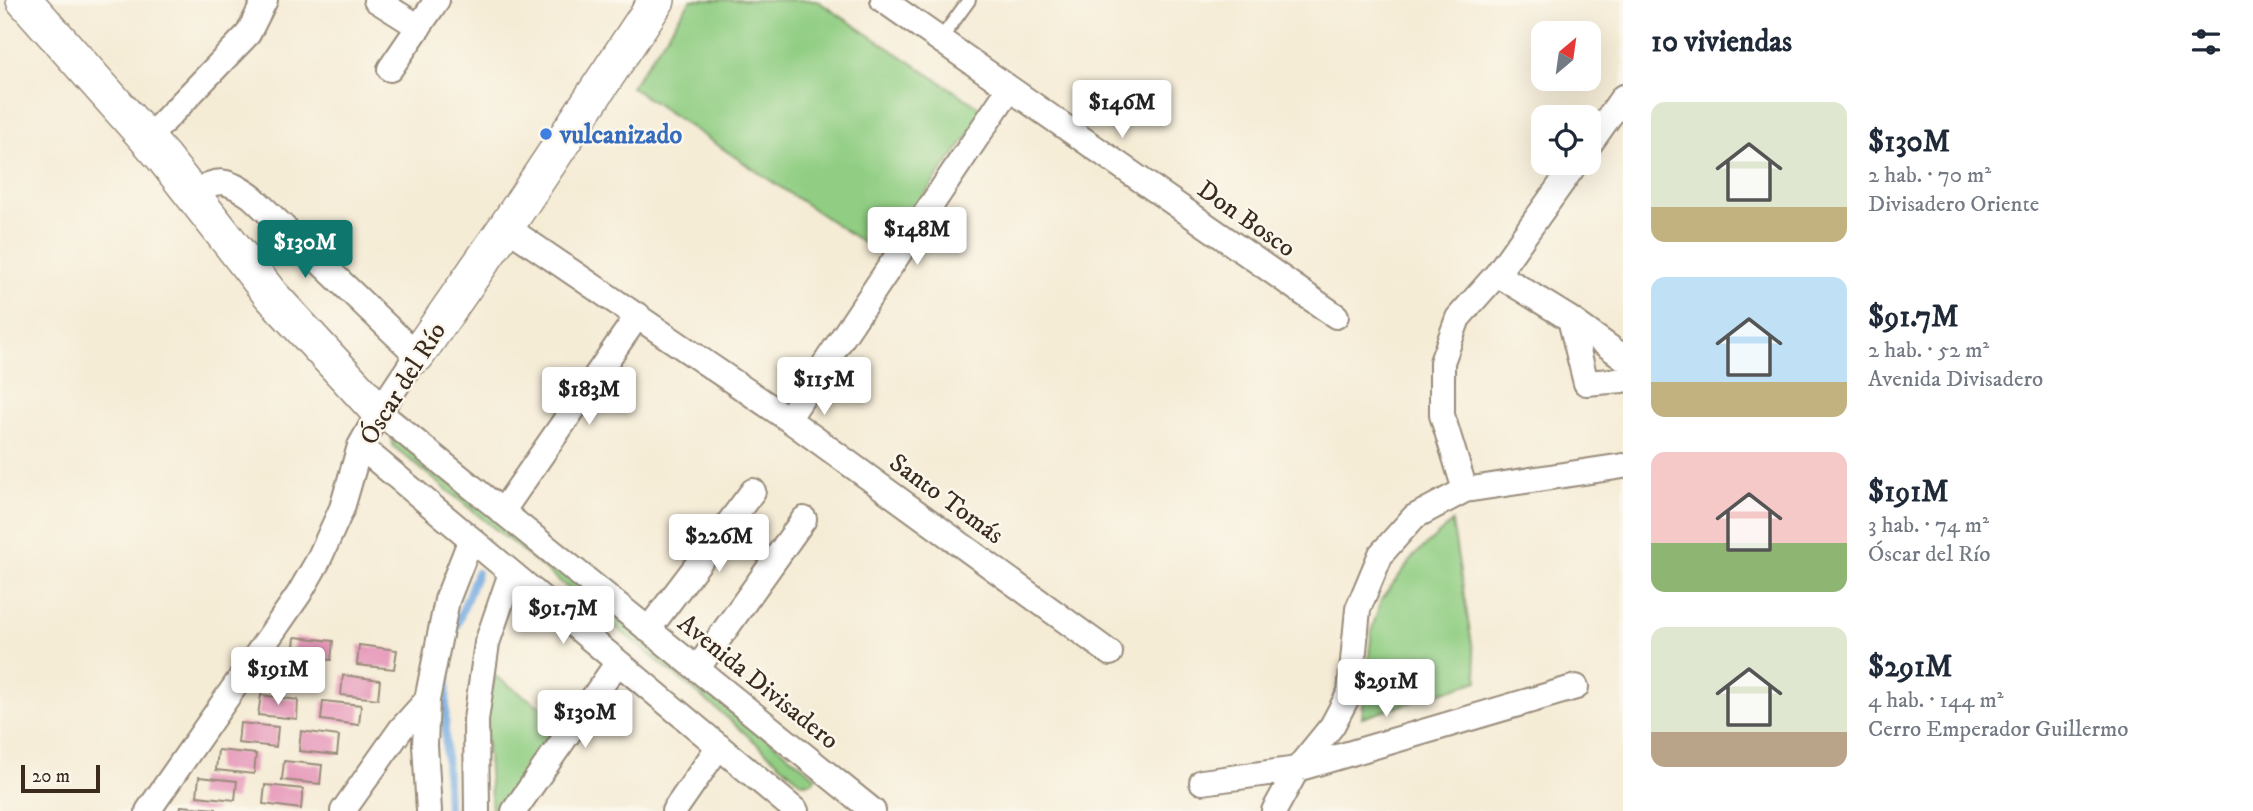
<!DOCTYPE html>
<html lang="es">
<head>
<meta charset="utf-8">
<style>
	body { margin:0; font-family:"IM FELL DW Pica",serif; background:#f6f6f7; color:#1f2937; height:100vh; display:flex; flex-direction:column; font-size:26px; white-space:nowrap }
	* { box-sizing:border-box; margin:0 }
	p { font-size:23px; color:#747a83 }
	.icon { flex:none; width:38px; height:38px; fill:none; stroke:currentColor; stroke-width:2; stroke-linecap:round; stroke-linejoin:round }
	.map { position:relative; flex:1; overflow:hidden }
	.details { display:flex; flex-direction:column; background:#fff; width:630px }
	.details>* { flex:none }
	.needle { width:46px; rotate:29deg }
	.fabs { position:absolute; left:1531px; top:21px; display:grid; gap:14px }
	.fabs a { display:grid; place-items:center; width:70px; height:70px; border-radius:14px; background:#fff; box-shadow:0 7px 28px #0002; font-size:35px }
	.scale { position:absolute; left:21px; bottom:18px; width:79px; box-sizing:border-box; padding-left:7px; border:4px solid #3b2a1e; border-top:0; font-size:19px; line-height:24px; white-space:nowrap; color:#3b2a1e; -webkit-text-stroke:5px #fbf7ec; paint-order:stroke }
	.price { position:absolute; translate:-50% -60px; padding:0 16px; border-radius:7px; background:#fff; color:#222; font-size:23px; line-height:46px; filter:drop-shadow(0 2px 4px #0008) }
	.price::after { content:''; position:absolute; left:50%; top:42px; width:21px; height:16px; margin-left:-10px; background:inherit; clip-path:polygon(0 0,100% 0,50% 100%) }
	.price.current { background:#0f766e; color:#fff }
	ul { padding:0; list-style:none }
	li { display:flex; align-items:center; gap:21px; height:175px; padding:0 28px }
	li span { display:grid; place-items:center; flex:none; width:196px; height:140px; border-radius:14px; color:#555 }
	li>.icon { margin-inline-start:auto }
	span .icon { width:84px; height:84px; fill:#fffc; stroke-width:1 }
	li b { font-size:30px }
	h2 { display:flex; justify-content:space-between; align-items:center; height:84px; padding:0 28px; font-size:30px }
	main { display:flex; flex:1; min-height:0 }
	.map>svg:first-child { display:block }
	.green { fill:#91ce83; stroke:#667c50; stroke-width:2 }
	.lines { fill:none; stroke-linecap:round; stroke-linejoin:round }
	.stream { stroke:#71a9e0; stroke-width:8 }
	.building { fill:#e697b9 }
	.lane-casing { stroke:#988b7a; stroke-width:16 }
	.street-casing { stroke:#988b7a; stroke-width:28 }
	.secondary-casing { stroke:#988b7a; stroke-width:38 }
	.lane { stroke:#fff; stroke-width:12 }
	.street { stroke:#fff; stroke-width:24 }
	.secondary { stroke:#fff; stroke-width:35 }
	.shop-dot { fill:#3f7fe0; stroke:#fbf7ec; stroke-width:2.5 }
	.labels { text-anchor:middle; stroke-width:5; stroke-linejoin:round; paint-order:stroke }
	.shop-label { font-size:26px; font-weight:bold; fill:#366cbe; stroke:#fbf7ec; text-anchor:start }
	.street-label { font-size:26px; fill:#3b2a1e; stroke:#fbf7ec }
</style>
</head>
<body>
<main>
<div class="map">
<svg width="1623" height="811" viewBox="0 0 1623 811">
	<rect width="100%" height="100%" fill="#fbf7ec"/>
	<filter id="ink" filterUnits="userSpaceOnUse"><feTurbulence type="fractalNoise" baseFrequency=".0143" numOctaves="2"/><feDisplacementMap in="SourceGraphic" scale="14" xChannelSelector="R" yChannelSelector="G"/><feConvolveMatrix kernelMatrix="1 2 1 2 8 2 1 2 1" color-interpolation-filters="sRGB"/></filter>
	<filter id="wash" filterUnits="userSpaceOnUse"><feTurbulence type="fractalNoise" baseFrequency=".00686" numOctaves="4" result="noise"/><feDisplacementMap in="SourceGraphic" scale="28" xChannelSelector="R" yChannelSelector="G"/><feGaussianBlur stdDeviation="1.57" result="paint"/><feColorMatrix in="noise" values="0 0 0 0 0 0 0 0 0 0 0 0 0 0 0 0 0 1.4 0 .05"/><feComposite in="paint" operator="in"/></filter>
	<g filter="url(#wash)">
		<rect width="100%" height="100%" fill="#f5ecd6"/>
		<path class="green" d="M691,0H816L986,112L880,254L631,87Z
			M391,436L816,777L812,782L802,783L724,715L393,446Z
			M1452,522L1478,681L1362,718L1372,629L1381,600L1414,556Z
			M495,676L561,721L501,810L492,811L485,717Z"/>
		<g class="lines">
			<path class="stream" d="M448,811L445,728L448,648L477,573"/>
		</g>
		<g id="blocks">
			<path class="building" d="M295,637L333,641L331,660L293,656Z
				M359,645L397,650L394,669L357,665Z
				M279,666L316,670L315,689L276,685Z
				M343,675L380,680L378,699L341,695Z
				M261,695L298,700L297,719L258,715Z
				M323,701L361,705L359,725L321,720Z
				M240,723L278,727L276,747L238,743Z
				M301,731L339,736L337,755L299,751Z
				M218,750L256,754L254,774L216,770Z
				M284,761L322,765L320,784L282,780Z
				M199,777L237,781L235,800L197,796Z
				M265,785L303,789L301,809L263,804Z
				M181,806L216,809V811H180Z"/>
		</g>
	</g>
	<g filter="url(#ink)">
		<use href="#blocks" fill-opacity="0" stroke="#988b7a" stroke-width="2"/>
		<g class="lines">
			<defs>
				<path id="lane" d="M940,40L969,0"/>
				<path id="street" d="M376,0L419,27
					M883,0L1336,316
					M390,69L437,0
					M147,139L248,34L265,0
					M1589,145L1623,97
					M506,227L788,419L1110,653
					M1497,274L1570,319L1623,357
					M1570,319L1586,383L1623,380
					M379,412L873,811
					M788,419L1009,89
					M360,446L796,811
					M1465,490L1442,415V362L1458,318L1497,274L1576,163
					M502,512L638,315
					M648,630L753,491
					M697,669L804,519
					M1202,782L1297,769L1576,687
					M148,811L299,594L318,561L342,508L360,446L379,412L417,355L252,197C226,179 219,177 192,194
					M343,811L401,729L427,700
					M429,811L425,745L427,700L447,600L471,539
					M477,811L476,720L487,643L511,573
					M514,811L618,662
					M674,811L719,746
					M1274,811L1297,769L1332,726L1350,692L1358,609L1381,554L1414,517L1465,490L1623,466"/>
				<path id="secondary" d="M24,0L163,157L271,295L379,412
					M417,355L506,227L657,0"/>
			</defs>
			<use href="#lane" class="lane-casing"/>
			<use href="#street" class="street-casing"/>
			<use href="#secondary" class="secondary-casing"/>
			<use href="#lane" class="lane"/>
			<use href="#street" class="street"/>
			<use href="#secondary" class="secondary"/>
		</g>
	</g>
	<circle class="shop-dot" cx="546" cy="134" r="7"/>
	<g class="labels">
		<g class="shop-label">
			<text x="560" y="143">vulcanizado</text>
		</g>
		<g class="street-label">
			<text transform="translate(1247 218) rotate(35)" y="9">Don Bosco</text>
			<text transform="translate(402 383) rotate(-58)" y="9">Óscar del Río</text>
			<text transform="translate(947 498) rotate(36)" y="9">Santo Tomás</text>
			<text transform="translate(759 681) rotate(39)" y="9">Avenida Divisadero</text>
		</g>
	</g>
</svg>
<div class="fabs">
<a><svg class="needle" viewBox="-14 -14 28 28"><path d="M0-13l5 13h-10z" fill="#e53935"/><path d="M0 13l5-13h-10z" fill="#747a83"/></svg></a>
<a><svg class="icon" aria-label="locate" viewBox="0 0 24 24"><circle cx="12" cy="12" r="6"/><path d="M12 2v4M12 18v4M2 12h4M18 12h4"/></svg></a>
</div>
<div class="scale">20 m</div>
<b class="price" style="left:1122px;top:140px">$146M</b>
<b class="price" style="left:917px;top:267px">$148M</b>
<b class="price current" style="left:305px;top:280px">$130M</b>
<b class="price" style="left:824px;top:417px">$115M</b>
<b class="price" style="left:589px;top:427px">$183M</b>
<b class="price" style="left:719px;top:574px">$226M</b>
<b class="price" style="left:563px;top:646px">$91.7M</b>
<b class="price" style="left:278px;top:707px">$191M</b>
<b class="price" style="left:1386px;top:719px">$291M</b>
<b class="price" style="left:585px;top:750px">$130M</b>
</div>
<section class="details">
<h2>10 viviendas<svg class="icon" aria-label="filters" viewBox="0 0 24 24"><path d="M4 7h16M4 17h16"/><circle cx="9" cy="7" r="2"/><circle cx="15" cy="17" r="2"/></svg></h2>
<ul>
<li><span style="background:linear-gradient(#dfe7d0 75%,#c2b280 0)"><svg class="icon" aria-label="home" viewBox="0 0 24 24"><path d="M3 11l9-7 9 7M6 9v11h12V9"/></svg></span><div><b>$130M</b><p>2 hab. · 70 m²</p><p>Divisadero Oriente</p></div></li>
<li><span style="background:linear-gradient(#bfe0f5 75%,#c2b280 0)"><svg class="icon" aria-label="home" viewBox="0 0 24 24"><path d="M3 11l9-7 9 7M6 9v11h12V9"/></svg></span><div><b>$91.7M</b><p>2 hab. · 52 m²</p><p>Avenida Divisadero</p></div></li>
<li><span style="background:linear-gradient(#f6c9c9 65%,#8fb573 0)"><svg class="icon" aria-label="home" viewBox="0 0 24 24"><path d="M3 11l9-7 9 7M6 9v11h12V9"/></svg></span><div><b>$191M</b><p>3 hab. · 74 m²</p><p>Óscar del Río</p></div></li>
<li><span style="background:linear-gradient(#dfe7d0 75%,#b9a48a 0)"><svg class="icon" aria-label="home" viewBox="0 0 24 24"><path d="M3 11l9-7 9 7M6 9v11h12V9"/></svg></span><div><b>$291M</b><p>4 hab. · 144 m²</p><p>Cerro Emperador Guillermo</p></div></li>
</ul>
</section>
</main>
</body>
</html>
